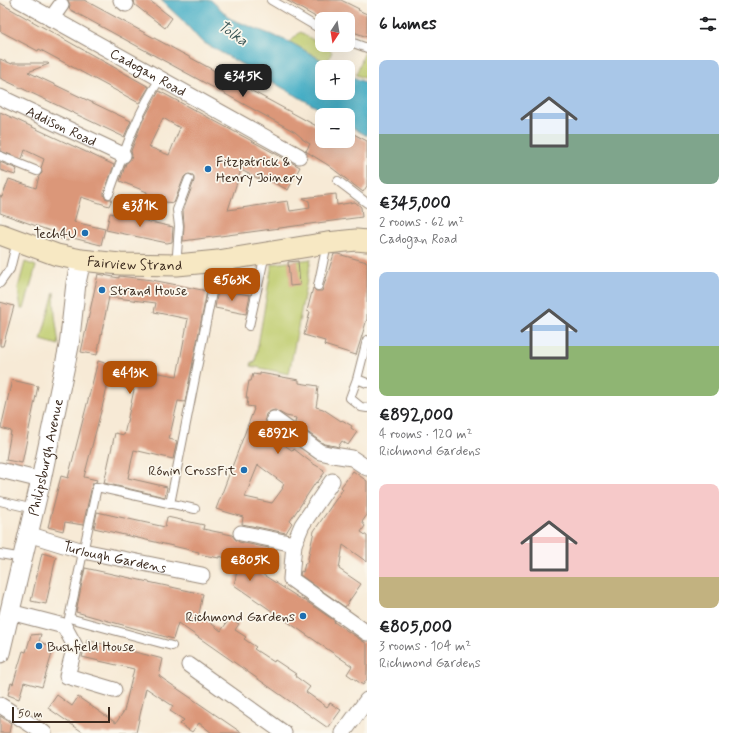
<!DOCTYPE html>
<html lang="en">
<head>
<meta charset="utf-8">
<style>
	body { margin:0; font-family:Mynerve,sans-serif; background:#f2f2f2; color:#202124; height:100vh; display:flex; flex-direction:column; font-size:15px; white-space:nowrap }
	* { box-sizing:border-box; margin:0 }
	p { font-size:13px; color:#757577 }
	.icon { flex:none; width:22px; height:22px; fill:none; stroke:currentColor; stroke-width:2; stroke-linecap:round; stroke-linejoin:round }
	.map { position:relative; flex:1; overflow:hidden }
	.panel { display:flex; flex-direction:column; background:#fff; width:364px }
	.panel>* { flex:none }
	.needle { width:26px; rotate:192deg }
	.buttons { position:absolute; left:315px; top:12px; display:grid; gap:8px }
	.buttons a { display:grid; place-items:center; width:40px; height:40px; border-radius:8px; background:#fff; box-shadow:0 4px 16px #0002; font-size:20px }
	.scale { position:absolute; left:12px; bottom:10px; width:98px; box-sizing:border-box; padding-left:4px; border:2px solid #3b2a1e; border-top:0; font-size:11px; line-height:14px; white-space:nowrap; color:#3b2a1e; -webkit-text-stroke:3px #fbf7ec; paint-order:stroke }
	.price { position:absolute; translate:-50% -34px; padding:0 9px; border-radius:8px; background:#b45309; color:#fff; font-size:13px; line-height:26px; filter:drop-shadow(0 1px 2px #0008) }
	.price::after { content:''; position:absolute; left:50%; top:24px; width:12px; height:9px; margin-left:-6px; background:inherit; clip-path:polygon(0 0,100% 0,50% 100%) }
	.price.active { background:#222; color:#fff }
	ul { padding:0; list-style:none }
	li { display:grid; align-content:center; gap:8px; height:212px; padding:0 12px }
	li span { display:grid; place-items:center; height:124px; border-radius:8px; color:#555 }
	li>.icon { margin-inline-start:auto }
	span .icon { width:72px; height:72px; fill:#fffc; stroke-width:1 }
	li b { font-size:17px }
	h2 { display:flex; justify-content:space-between; align-items:center; height:48px; padding:0 12px; font-size:17px }
	main { display:flex; flex:1; min-height:0 }
	.map>svg:first-child { display:block }
	.green { fill:#bfcc6e; stroke:#7d7b46 }
	.water { fill:#47afc6; stroke:#416c72 }
	.building { fill:#db9779; fill-rule:evenodd }
	.lines { fill:none; stroke-linecap:round; stroke-linejoin:round }
	.service-casing { stroke:#998a7a; stroke-width:10 }
	.minor-casing { stroke:#998a7a; stroke-width:17 }
	.tertiary-casing { stroke:#998a7a; stroke-width:21 }
	.secondary-casing { stroke:#998a7a; stroke-width:23 }
	.service { stroke:#fff; stroke-width:8 }
	.minor { stroke:#fff; stroke-width:15 }
	.tertiary { stroke:#fff; stroke-width:19 }
	.secondary { stroke:#f7e8c3; stroke-width:21 }
	.poi-dot { fill:#1f6fb2; stroke:#fbf7ec; stroke-width:1.5 }
	.labels { text-anchor:middle; stroke-width:3.5; stroke-linejoin:round; paint-order:stroke }
	.street-label { font-size:14px; fill:#3b2a1e; stroke:#fbf7ec }
	.poi-label { font-size:14px; fill:#3b2a1e; stroke:#fbf7ec; text-anchor:start }
	.water-label { font-size:15px; font-style:italic; fill:#3f5959; stroke:#fbf7ec }
</style>
</head>
<body>
<main>
<div class="map">
<svg width="367" height="733" viewBox="0 0 367 733">
	<rect width="100%" height="100%" fill="#fbf7ec"/>
	<filter id="ink" filterUnits="userSpaceOnUse"><feTurbulence type="fractalNoise" baseFrequency=".025" numOctaves="2"/><feDisplacementMap in="SourceGraphic" scale="8" xChannelSelector="R" yChannelSelector="G"/><feConvolveMatrix kernelMatrix="1 2 1 2 8 2 1 2 1" color-interpolation-filters="sRGB"/></filter>
	<filter id="wash" filterUnits="userSpaceOnUse"><feTurbulence type="fractalNoise" baseFrequency=".012" numOctaves="4" result="noise"/><feDisplacementMap in="SourceGraphic" scale="16" xChannelSelector="R" yChannelSelector="G"/><feGaussianBlur stdDeviation="0.9" result="paint"/><feColorMatrix in="noise" values="0 0 0 0 0 0 0 0 0 0 0 0 0 0 0 0 0 1.4 0 .05"/><feComposite in="paint" operator="in"/></filter>
	<g filter="url(#wash)">
		<rect width="100%" height="100%" fill="#f7ead6"/>
		<path class="green" d="M300,32L318,43L326,45L332,52L327,63L290,42Z
			M365,51H367V79L356,75Z
			M311,259L289,374L251,366L252,362L255,363L272,264Z
			M25,262L36,266L24,309H21L18,288Z
			M54,292L55,315L59,345L41,340Z"/>
		<path class="water" d="M161,0H211L231,19L290,42L334,67H322V93H348V75L367,83V136L348,125V115H330L201,41L182,20Z"/>
		<g id="blocks">
			<path class="building" d="M68,0H84L322,129V141H348V131L367,141V186L363,192L328,165L307,152L306,151L310,144L302,139V138L295,132L69,9L70,5Z
				M134,0H149L172,18L165,28L135,5Z
				M286,0H341L359,9L358,10L367,14V37L348,30V19H329L322,15L319,19Z
				M0,3L149,87L139,103L39,49L38,51L0,31Z
				M0,59L12,64V63H48L49,64L28,72L131,121L124,137L0,78Z
				M159,91L300,167L288,190L261,176L259,179L241,170L228,210L288,201L290,211L310,208L309,201L303,198L336,194L337,205L355,202L361,207L362,217L183,241L184,225L183,211L194,181V178L193,175L189,174L186,175L184,177L174,203L157,201L146,198L147,192L120,181L126,163L128,162L131,158L132,155L131,151L142,122ZM163,118L180,128L169,155L149,147Z
				M0,112L114,165L104,193V195L105,198L108,199H112L109,206L81,197L74,222L105,229L101,245L69,237L68,241L54,237L56,233L0,213V196L2,197L9,179L36,188L39,176L42,173L41,168L44,159L25,150L22,159L0,151Z
				M0,162L17,169L15,175L0,170Z
				M110,213L173,227L172,242L167,243L106,230Z
				M334,254H338L367,262V319L356,355L324,345L325,341L304,335L310,312L307,311L313,288L316,291H322Z
				M298,261L300,285L290,286L288,262Z
				M98,274L119,278V276L152,280L207,291L185,402L178,401L169,439L177,441L173,459L134,450L128,478L167,487L165,497L104,483L115,433L124,435L134,390L108,384L84,477L97,480L96,482L93,483L92,486L83,525L65,522L63,531L48,527L61,476L68,478L98,361L122,368V367L177,376L188,319L154,312L156,303L109,297L97,355L81,352Z
				M218,290L250,295L246,314L215,308Z
				M0,302L14,306L3,346H0Z
				M260,373L299,380V383L318,386L317,395H318L316,407L323,409L341,421L342,420L352,426L351,428L357,432L348,445L342,441L338,447L335,446L324,444L295,423L296,418L286,416L275,410L271,411L266,414L265,418L266,422L270,427L268,429L271,431L270,435L293,451L294,449L312,463L324,470L323,471L325,472L317,483L316,482L290,521L292,523L286,533L242,524L243,517L216,509L254,409H253L254,407L247,406L248,398H246L249,381H251L253,374L260,375ZM258,465L284,484L282,488H283L272,503L245,497Z
				M12,380L38,386L22,463L6,460L11,431L1,428Z
				M353,471L367,481V515L362,522L365,526L361,532L367,536V562L343,545L339,569L361,584L345,607L300,575L301,571L303,572L305,563H307L314,531L343,489L341,487Z
				M97,512L165,527L167,517L204,525L203,529L232,535L235,539L239,542L269,548L262,574L304,601L303,599L335,621L334,622L367,644V679L363,685L347,674L352,666L234,585L239,562L219,556V558L198,554L199,552L94,528Z
				M42,553L56,557L46,604L31,601Z
				M85,568L203,594L199,614L221,631L230,618L239,624L235,630L246,637L244,639L256,647L254,649L274,662L275,660L296,674L295,676L310,687L306,692L327,707L330,703L341,710L328,728L178,623L173,639L76,612Z
				M41,634L39,642L54,647L42,687L24,682L19,699L8,695L11,683L13,684L23,651L26,652L31,635Z
				M87,640L163,659L159,676L242,733H212L199,723L192,732L180,724L184,720L170,711L173,706L146,688L136,733H84L48,708L57,695L72,706L78,697L116,723L124,711L134,669L82,657Z
				M0,716L11,723L9,733H0Z"/>
		</g>
	</g>
	<g filter="url(#ink)">
		<use href="#blocks" fill-opacity="0" stroke="#998a7a" stroke-width="1"/>
		<g class="lines">
			<defs>
				<path id="service" d="M271,0L322,30
					M348,41L367,48
					M0,156L37,171
					M338,181L367,203
					M109,194C123,155 137,113 160,79
					M177,264V254L179,226L177,210L189,179
					M0,283L10,269L17,241
					M318,286L327,244
					M249,326L265,254
					M367,340L357,379L350,398L361,407L367,408
					M357,379L367,383
					M0,501L34,509
					M170,504L218,262
					M0,554L23,558
					M172,646L69,618L97,487L195,509"/>
				<g id="minor">
					<path id="s1" d="M19,0L299,156"/>
					<path d="M121,0L126,4"/>
					<path d="M51,19L61,5"/>
					<path id="s2" d="M0,97L123,155"/>
					<path d="M274,419L320,452L333,455L352,458L367,468"/>
					<path d="M0,470L41,480"/>
					<path d="M332,481L302,525L294,544L291,579L367,633"/>
					<path d="M241,533L294,544"/>
					<path id="s3" d="M28,534L83,551L202,575"/>
					<path d="M10,612L64,626L75,646L67,676L114,690"/>
					<path d="M189,665L284,733"/>
					<path d="M0,705L44,733"/>
					<path d="M343,733L367,700"/>
				</g>
				<g id="tertiary">
					<path id="s4" d="M0,653L41,480L69,346L76,283L81,260"/>
				</g>
				<g id="secondary">
					<path id="s5" d="M0,234L57,255L81,260L120,264L177,265L218,261L327,243L356,240L367,241"/>
				</g>
			</defs>
			<use href="#service" class="service-casing"/>
			<use href="#minor" class="minor-casing"/>
			<use href="#tertiary" class="tertiary-casing"/>
			<use href="#secondary" class="secondary-casing"/>
			<use href="#service" class="service"/>
			<use href="#minor" class="minor"/>
			<use href="#tertiary" class="tertiary"/>
			<use href="#secondary" class="secondary"/>
		</g>
	</g>
	<g class="poi-dot">
		<circle cx="208" cy="169" r="4"/>
		<circle cx="85" cy="233" r="4"/>
		<circle cx="102" cy="290" r="4"/>
		<circle cx="244" cy="470" r="4"/>
		<circle cx="303" cy="616" r="4"/>
		<circle cx="39" cy="646" r="4"/>
	</g>
	<g class="labels">
		<g class="street-label">
			<text dy="5" stroke="none"><textPath href="#s1" startOffset="148">Cadogan Road</textPath></text>
			<text dy="5" stroke="none"><textPath href="#s2" startOffset="68">Addison Road</textPath></text>
			<text dy="5" stroke="none"><textPath href="#s5" startOffset="139">Fairview Strand</textPath></text>
			<text dy="5" stroke="none"><textPath href="#s4" startOffset="201">Philipsburgh Avenue</textPath></text>
			<text dy="5" stroke="none"><textPath href="#s3" startOffset="90">Turlough Gardens</textPath></text>
		</g>
		<g class="poi-label">
			<text x="216" y="166">Fitzpatrick &amp;<tspan x="216" dy="16">Henry Joinery</tspan></text>
			<text x="77" y="238" text-anchor="end">Tech4U</text>
			<text x="110" y="295">Strand House</text>
			<text x="236" y="475" text-anchor="end">Rónin CrossFit</text>
			<text x="295" y="621" text-anchor="end">Richmond Gardens</text>
			<text x="47" y="651">Bushfield House</text>
		</g>
		<g class="water-label">
			<text transform="translate(233 33) rotate(35)" y="5">Tolka</text>
		</g>
	</g>
</svg>
<div class="buttons">
<a><svg class="needle" viewBox="-14 -14 28 28"><path d="M0-13l5 13h-10z" fill="#e53935"/><path d="M0 13l5-13h-10z" fill="#757577"/></svg></a>
<a>+</a>
<a>−</a>
</div>
<div class="scale">50 m</div>
<b class="price active" style="left:243px;top:98px">€345K</b>
<b class="price" style="left:140px;top:228px">€381K</b>
<b class="price" style="left:232px;top:302px">€563K</b>
<b class="price" style="left:130px;top:395px">€413K</b>
<b class="price" style="left:278px;top:455px">€892K</b>
<b class="price" style="left:250px;top:582px">€805K</b>
</div>
<section class="panel">
<h2>6 homes<svg class="icon" aria-label="filters" viewBox="0 0 24 24"><path d="M4 7h16M4 17h16"/><circle cx="9" cy="7" r="2"/><circle cx="15" cy="17" r="2"/></svg></h2>
<ul>
<li><span style="background:linear-gradient(#a9c7e8 60%,#7fa58c 0)"><svg class="icon" aria-label="home" viewBox="0 0 24 24"><path d="M3 11l9-7 9 7M6 9v11h12V9"/></svg></span><div><b>€345,000</b><p>2 rooms · 62 m²</p><p>Cadogan Road</p></div></li>
<li><span style="background:linear-gradient(#a9c7e8 60%,#8fb573 0)"><svg class="icon" aria-label="home" viewBox="0 0 24 24"><path d="M3 11l9-7 9 7M6 9v11h12V9"/></svg></span><div><b>€892,000</b><p>4 rooms · 120 m²</p><p>Richmond Gardens</p></div></li>
<li><span style="background:linear-gradient(#f6c9c9 75%,#c2b280 0)"><svg class="icon" aria-label="home" viewBox="0 0 24 24"><path d="M3 11l9-7 9 7M6 9v11h12V9"/></svg></span><div><b>€805,000</b><p>3 rooms · 104 m²</p><p>Richmond Gardens</p></div></li>
</ul>
</section>
</main>
</body>
</html>
